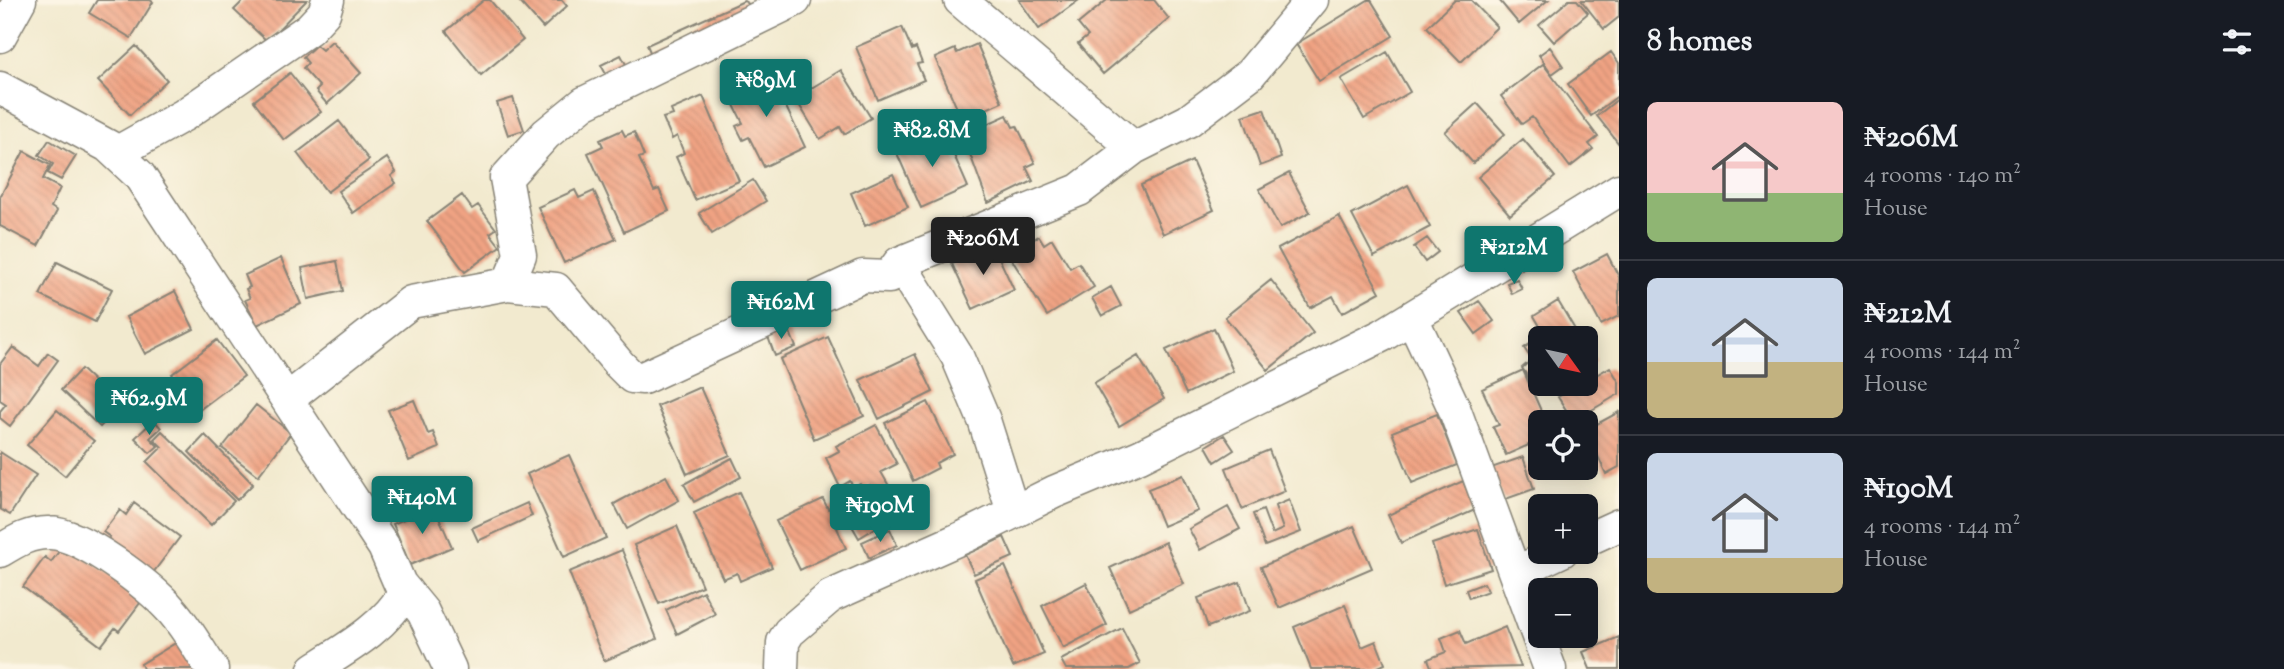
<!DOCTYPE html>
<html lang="en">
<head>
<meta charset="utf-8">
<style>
	body { margin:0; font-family:"Sorts Mill Goudy",serif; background:#242831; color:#f1f3f6; height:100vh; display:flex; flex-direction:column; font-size:26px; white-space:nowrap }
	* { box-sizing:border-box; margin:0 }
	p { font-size:23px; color:#9ea1a6 }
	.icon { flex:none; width:38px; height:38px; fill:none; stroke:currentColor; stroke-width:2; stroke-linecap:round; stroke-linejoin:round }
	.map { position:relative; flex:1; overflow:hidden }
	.details { display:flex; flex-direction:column; background:#171b24; width:665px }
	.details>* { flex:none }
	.needle { width:46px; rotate:123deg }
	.controls { position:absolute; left:1528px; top:326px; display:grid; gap:14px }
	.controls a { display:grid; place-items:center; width:70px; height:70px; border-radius:10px; background:#171b24; box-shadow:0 4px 18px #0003; font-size:35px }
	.price { position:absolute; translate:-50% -60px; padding:0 16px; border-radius:7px; background:#0f766e; color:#fff; font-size:23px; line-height:46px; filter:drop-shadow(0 2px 4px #0008) }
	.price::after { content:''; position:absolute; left:50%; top:42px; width:21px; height:16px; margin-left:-10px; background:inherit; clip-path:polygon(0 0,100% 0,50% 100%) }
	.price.current { background:#222; color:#fff }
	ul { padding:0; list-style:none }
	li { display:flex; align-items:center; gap:21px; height:175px; padding:0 28px }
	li+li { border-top:2px solid #363941 }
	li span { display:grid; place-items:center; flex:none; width:196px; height:140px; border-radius:10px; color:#555 }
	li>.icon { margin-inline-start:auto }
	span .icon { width:84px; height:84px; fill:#fffc; stroke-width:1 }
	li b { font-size:30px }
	h2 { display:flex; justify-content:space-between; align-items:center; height:84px; padding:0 28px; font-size:30px }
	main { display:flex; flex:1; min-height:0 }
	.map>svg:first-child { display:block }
	.building { fill:url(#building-back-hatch) }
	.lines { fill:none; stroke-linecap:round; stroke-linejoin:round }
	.minor-casing { stroke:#878376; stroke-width:35 }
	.minor { stroke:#fff; stroke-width:32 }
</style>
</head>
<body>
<main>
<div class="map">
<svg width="1619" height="669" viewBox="0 0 1619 669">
	<defs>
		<pattern id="building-back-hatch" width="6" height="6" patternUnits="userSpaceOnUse" patternTransform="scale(1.75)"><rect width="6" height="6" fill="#f0a383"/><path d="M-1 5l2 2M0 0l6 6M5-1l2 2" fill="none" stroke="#cd8c71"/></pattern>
	</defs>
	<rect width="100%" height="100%" fill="#fcf5e5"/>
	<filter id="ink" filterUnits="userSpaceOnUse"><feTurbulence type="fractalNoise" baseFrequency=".0143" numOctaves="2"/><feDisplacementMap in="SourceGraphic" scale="14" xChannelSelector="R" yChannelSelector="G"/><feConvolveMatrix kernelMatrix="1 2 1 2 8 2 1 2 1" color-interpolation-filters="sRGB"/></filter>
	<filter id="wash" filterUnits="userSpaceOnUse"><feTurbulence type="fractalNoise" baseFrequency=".00686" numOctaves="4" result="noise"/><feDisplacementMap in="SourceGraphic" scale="28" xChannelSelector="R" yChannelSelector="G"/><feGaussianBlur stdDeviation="1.57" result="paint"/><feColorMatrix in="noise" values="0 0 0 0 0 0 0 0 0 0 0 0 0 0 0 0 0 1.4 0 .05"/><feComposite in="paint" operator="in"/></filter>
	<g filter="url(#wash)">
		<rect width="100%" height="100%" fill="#f2eacf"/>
		<g id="blocks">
			<path class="building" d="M97,0H150L153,2L131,38L89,13Z
				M244,0H307L267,41L234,10Z
				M484,0H490L523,40L481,75L446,31Z
				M518,0H562L567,6L543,28Z
				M1019,0H1079L1039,29Z
				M1107,0H1154L1169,19L1103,74L1078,44L1088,36L1078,24Z
				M1368,0H1371L1393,36L1319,81L1296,44Z
				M1455,0H1471L1497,27L1461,62L1427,27Z
				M1499,0H1548L1519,24Z
				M1569,0H1577L1588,13L1554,42L1539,25Z
				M1581,0H1619V17L1604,29Z
				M744,1L763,13L653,59L647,45Z
				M902,27L912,50L916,48L922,63L917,64L924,80L878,100L856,47Z
				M332,41L361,73L327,104L316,91L320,87L303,68L308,63L303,57L316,45L322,50Z
				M977,44L1002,102L962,120L935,58L955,49L957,53Z
				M136,46L167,80L130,115L98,81Z
				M1550,47L1563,66L1552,74L1539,55Z
				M1387,52L1410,92L1364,119L1341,79Z
				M1611,52L1619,63V95L1591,116L1568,84Z
				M621,55L628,68L608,78L601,65Z
				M1543,64L1598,137L1589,144L1593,149L1570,167L1532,117L1522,124L1501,96Z
				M841,70L871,118L844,134L840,127L820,139L795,98Z
				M769,71L805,147L764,167L749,137L743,140L736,126L743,123L727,91Z
				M290,73L321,112L284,140L254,101Z
				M703,96L739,181L695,200L676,157L684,153L677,136L672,139L663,118L673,115L671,110Z
				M513,98L524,130L508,135L497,103Z
				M1619,98V144L1597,116Z
				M1477,103L1505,134L1473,163L1445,132Z
				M1264,109L1281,158L1260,166L1243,116Z
				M1007,115L1013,127L1017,126L1035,163L1026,167L1033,181L988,203L963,135Z
				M339,121L369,160L327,192L297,153Z
				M622,130L625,136L634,132L644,156L639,158L654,191L659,189L669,211L624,232L588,153L603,146L600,140Z
				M943,130L968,187L921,208L896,151Z
				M1523,139L1555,177L1510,215L1478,177Z
				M49,140L76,156L61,180L48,173L53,164L39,155Z
				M24,151L50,165L43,179L60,188L51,207L57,211L38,246L0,226V197Z
				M387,158L396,172L391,176L396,183L353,213L338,191Z
				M1192,161L1214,210L1163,234L1141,185Z
				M1289,173L1310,212L1280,228L1259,189Z
				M893,174L908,207L865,226L851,193Z
				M753,180L766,201L712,234L699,213Z
				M1408,185L1430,227L1374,257L1352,215Z
				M575,190L579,198L594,191L616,239L564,263L538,207Z
				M462,195L472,209L478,205L496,229L490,233L500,246L465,272L427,221Z
				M1339,216L1380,292L1342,313L1333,296L1310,308L1278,249Z
				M1039,236L1044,244L1052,239L1070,268L1079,263L1094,287L1047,316L1009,255Z
				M1427,238L1438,252L1425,262L1414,247Z
				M993,245L1014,290L973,309L952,264Z
				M1607,254L1619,277V316L1601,325L1573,272Z
				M281,258L301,304L257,325L245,300L250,298L246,289L250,287L245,275Z
				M337,261L343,291L308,299L302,268Z
				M57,262L112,289L95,322L40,295Z
				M1517,279L1522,289L1512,294L1507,283Z
				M1271,280L1313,333L1268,370L1225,317Z
				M1111,287L1121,306L1102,316L1092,298Z
				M175,291L194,329L145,354L126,317Z
				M1479,301L1494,321L1476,334L1461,313Z
				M1558,301L1580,338H1547L1534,316Z
				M787,325L796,347L775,356L767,334Z
				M1214,328L1233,371L1186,394L1166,350Z
				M828,337L864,416L814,439L780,359Z
				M1537,339L1540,343V372L1524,348Z
				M217,340L244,376L199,410L172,374Z
				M1586,346L1595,361L1586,367Z
				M13,347L39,366L48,353L58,360L10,426L0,418V411L6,404L0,400V364Z
				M915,354L933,392L879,419L860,380Z
				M1138,356L1164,399L1119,426L1094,383Z
				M1529,362L1536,373L1529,378L1522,368Z
				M1610,367L1619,382V394L1573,421L1558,397Z
				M81,369L120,406L100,427L61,390Z
				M1523,370L1546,422H1540V440L1506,455L1493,427L1499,425L1482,389Z
				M1547,383H1568L1554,393Z
				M700,387L730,455L687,474L657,406Z
				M414,400L428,434L433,432L439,448L409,461L388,410Z
				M928,402L953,454L936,463L938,468L913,481L885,423Z
				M256,405L291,433L258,476L222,448Z
				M57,410L94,441L65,476L27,445Z
				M1619,412V467L1606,474L1586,430Z
				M1437,414L1457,465L1412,483L1392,432Z
				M154,420L161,428L150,438L158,446L150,453L135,438Z
				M876,425L897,464L881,472L889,486L875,494L870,485L863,489L860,484L853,487L850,481L840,487L826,458L839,451L836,446Z
				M162,431L234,501L211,525L147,462L162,447L154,439Z
				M205,435L253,484L237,500L189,452Z
				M1224,435L1234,450L1215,462L1206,446Z
				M1269,450L1285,491L1242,509L1226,468Z
				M0,452L36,475L10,515L0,509Z
				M569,455L606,538L564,557L527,474Z
				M1523,457L1534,489L1503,500L1491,468Z
				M732,458L741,477L694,502L684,484Z
				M1183,475L1198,511L1163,526L1148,489Z
				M666,476L679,500L627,529L614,504Z
				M1463,481L1475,510L1401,543L1388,515Z
				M867,489L872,498L876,495L890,519L859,538L840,505Z
				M739,492L772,567L740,581L737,573L723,579L694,513Z
				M823,499L828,509L838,505L846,523L837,528L846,548L800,570L776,521Z
				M1289,500L1301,532L1265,546L1253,514L1263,510L1272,534L1283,529L1275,506Z
				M134,503L180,537L149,578L104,544L110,537L103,532L120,510L126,515Z
				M527,503L532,516L478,541L472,528Z
				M434,506L452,547L410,565L393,524Z
				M1228,507L1240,529L1200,550L1189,529Z
				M677,526L702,586L659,604L634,545Z
				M1354,526L1372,568L1279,608L1261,567Z
				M890,529L897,545L869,558L862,542Z
				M1478,529L1491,569L1444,584L1432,544Z
				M1004,537L1013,557L974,574L965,555Z
				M66,542L143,599L119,631L115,628L101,646L23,587L45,557L51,562Z
				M1165,542L1184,584L1129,609L1110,568Z
				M622,550L657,639L604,661L569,572Z
				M1005,566L1044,654L1013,667L975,579Z
				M1240,582L1250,611L1208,627L1198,598Z
				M1086,583L1107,625L1063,648L1042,606Z
				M1484,583L1488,591L1469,598L1466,590Z
				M703,591L715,614L677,634L666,610Z
				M1345,605L1362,647L1376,641L1385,664L1374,669H1311L1294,627Z
				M1505,627L1521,667L1432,669L1428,659L1446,652L1441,638L1460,630L1466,644Z
				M1122,628L1140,663L1129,669H1066L1061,660Z
				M1619,637V669H1590L1583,652Z
				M179,641L195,669H143L141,664Z"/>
		</g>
	</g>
	<g filter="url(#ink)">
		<use href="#blocks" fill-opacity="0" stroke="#878376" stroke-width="2"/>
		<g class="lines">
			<defs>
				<path id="minor" d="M960,0L1134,148
					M0,36L20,0
					M0,88L108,146L139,175L384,547L400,584L423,612L450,669
					M116,153L184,115L309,29L324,13L328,0
					M508,284L520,255L506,178L546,134L584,103L795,0
					M1412,318L1454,408L1550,669
					M289,398L411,302L508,284L556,289L619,364L632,377L643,378L863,276L889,277L899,263
					M1013,512L984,420L957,356L899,263L1079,190L1134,148L1188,121L1250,74L1312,0
					M1586,540L1619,525
					M0,551C16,541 31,532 50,533C83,534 150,586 172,611C187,628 199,650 212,669
					M1515,573L1562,551
					M314,669C349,647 385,627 406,591
					M782,669L783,642L789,632L831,596L966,536L1054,492L1140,456L1383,335L1619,190"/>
			</defs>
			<use href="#minor" class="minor-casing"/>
			<use href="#minor" class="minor"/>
		</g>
	</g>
</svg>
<div class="controls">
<a><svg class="needle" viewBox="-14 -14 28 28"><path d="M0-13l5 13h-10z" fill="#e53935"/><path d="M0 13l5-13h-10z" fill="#9ea1a6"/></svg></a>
<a><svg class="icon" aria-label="locate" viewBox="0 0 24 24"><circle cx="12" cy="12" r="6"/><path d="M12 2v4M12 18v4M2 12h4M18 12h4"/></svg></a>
<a>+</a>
<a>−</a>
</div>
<b class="price" style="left:766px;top:119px">₦89M</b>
<b class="price" style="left:932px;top:169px">₦82.8M</b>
<b class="price current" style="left:983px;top:277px">₦206M</b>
<b class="price" style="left:1514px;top:286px">₦212M</b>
<b class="price" style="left:781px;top:341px">₦162M</b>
<b class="price" style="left:149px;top:437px">₦62.9M</b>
<b class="price" style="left:422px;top:536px">₦140M</b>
<b class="price" style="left:880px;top:544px">₦190M</b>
</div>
<section class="details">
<h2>8 homes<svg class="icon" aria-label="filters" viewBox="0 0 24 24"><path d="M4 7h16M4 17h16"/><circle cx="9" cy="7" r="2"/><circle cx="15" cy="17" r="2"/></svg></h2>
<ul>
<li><span style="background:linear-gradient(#f6c9c9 65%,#8fb573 0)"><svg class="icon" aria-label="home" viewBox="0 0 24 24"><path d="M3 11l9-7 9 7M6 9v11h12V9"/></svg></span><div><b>₦206M</b><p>4 rooms · 140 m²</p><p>House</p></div></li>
<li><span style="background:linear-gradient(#c9d6e8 60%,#c2b280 0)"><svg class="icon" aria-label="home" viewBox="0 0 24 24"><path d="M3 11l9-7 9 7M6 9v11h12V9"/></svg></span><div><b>₦212M</b><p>4 rooms · 144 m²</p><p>House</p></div></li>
<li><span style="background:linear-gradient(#c9d6e8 75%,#c2b280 0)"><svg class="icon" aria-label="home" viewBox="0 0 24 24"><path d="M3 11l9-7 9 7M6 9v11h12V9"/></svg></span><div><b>₦190M</b><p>4 rooms · 144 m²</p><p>House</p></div></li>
</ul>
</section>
</main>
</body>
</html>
